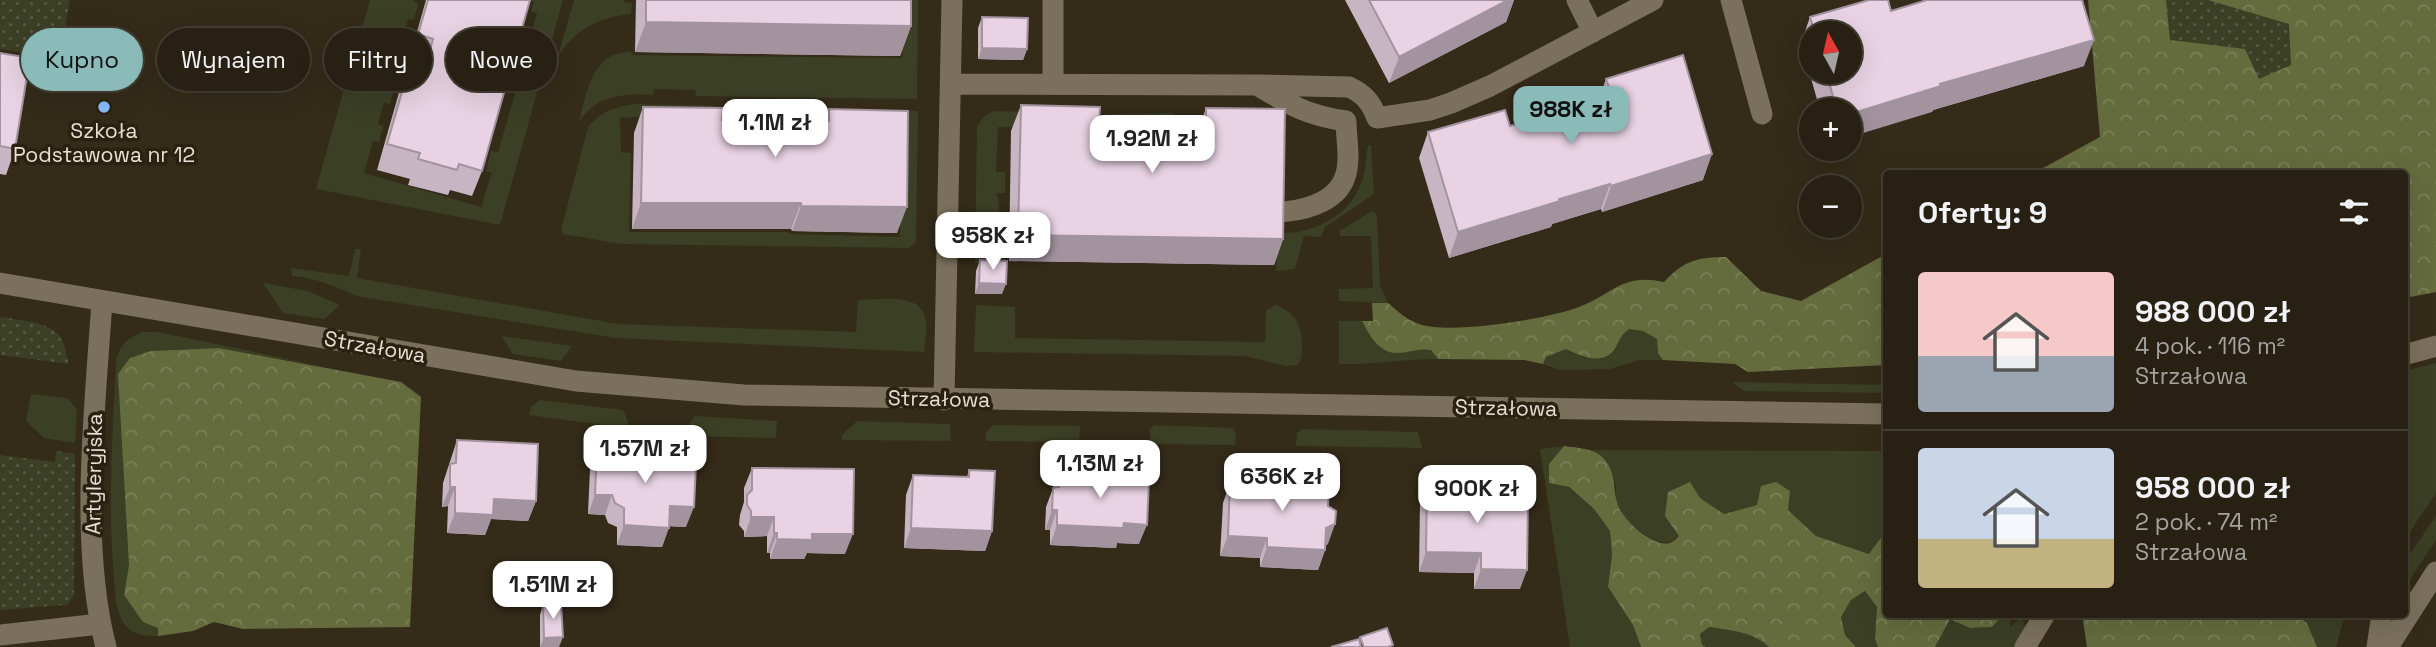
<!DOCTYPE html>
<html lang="pl">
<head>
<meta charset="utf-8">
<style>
	body { margin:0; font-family:"Space Grotesk",sans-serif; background:#2f281c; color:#f1f3f6; height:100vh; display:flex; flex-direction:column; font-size:26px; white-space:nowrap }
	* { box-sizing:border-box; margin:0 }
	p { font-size:23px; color:#a4a3a0 }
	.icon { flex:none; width:38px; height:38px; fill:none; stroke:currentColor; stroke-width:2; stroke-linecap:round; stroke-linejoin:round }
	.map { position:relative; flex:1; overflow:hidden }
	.details { position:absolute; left:1883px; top:170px; width:525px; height:448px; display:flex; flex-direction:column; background:#272013; border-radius:7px; box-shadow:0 7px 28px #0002,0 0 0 2px #433e33 }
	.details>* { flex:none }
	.guide { position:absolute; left:21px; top:28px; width:665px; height:63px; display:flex; gap:14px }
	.needle { width:46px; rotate:352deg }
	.buttons { position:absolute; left:1799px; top:21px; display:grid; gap:14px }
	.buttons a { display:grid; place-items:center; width:63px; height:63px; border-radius:50%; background:#272013; box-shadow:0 7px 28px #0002,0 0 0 2px #433e33; font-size:35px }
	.price { position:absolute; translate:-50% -60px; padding:0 16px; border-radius:14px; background:#fff; color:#222; font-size:23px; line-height:46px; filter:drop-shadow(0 2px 4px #0008) }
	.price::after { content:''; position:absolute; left:50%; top:42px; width:21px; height:16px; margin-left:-10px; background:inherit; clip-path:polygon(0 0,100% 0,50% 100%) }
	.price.active { background:#8bbbb9; color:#111 }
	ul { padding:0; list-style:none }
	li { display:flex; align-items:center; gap:21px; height:175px; padding:0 35px }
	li+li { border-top:2px solid #433e33 }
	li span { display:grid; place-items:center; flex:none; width:196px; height:140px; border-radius:7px; color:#555 }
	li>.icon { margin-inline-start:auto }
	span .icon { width:84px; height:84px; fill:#fffc; stroke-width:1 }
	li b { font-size:30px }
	h2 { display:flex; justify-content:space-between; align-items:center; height:84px; padding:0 35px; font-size:30px }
	.chip { padding:0 24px; border-radius:32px; background:#272013; box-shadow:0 7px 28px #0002,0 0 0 2px #433e33; font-size:24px; line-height:63px }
	.chip.active { background:#8bbbb9; color:#111 }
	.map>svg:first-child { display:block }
	.green { fill:#3b3f24 }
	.forest { fill:url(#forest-crowns) }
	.park { fill:url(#park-dots) }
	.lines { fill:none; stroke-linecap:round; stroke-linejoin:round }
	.street { stroke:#7a705c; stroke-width:21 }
	.wall { fill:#c8b5c3; fill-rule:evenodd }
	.shaded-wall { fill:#a2939f }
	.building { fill:#e8d2e3; stroke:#a2939f; stroke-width:2 }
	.poi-dot { fill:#86bbfb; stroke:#2a2110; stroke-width:2.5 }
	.labels { text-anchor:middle; stroke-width:7; stroke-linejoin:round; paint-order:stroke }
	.poi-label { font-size:21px; fill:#e6e0d5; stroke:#2a2110 }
	.street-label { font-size:21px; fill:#e6e0d5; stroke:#2a2110 }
</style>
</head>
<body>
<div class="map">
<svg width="2436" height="647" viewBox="0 0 2436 647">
	<defs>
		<pattern id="forest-crowns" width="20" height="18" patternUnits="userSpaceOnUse" patternTransform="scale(1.75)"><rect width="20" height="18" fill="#646b3d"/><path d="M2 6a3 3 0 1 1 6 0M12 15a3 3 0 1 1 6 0" fill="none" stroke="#7a8058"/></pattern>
		<pattern id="park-dots" width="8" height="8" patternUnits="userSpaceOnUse" patternTransform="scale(1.75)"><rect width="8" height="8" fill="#3b3f24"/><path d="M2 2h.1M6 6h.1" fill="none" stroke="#575a43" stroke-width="1.8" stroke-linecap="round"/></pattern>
	</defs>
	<rect width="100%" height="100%" fill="#342b19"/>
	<path class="green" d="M370,0H413L418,4L414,20L408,19L402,43L407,44L399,70L354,57Z
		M527,0H563L500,225L316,189L349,71L396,83L390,104L384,103L378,124L383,126L379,142L373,141L364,173L481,207L492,173L486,171L491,151L498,152L520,77L515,75L521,58H525L537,13L531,11L534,2Z
		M574,0H624V2L632,3L631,14C599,17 573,30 557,59Z
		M904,0H918L917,99L696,96L695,90L654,89L653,95C624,93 596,95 579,122C587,92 592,51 631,52L632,55L902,58Z
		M635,104L713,106V131L653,116L620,118L621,152L631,153L629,232H788L789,234L900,237L902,133L821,132V109L918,111L916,242L908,248L621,244L563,234L561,230L588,127C601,111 615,107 635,104Z
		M994,111L1092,114V127H998L996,172H1005V193H997L999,204L996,234H1006V259H1003V264L975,263L977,127L984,116Z
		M1174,113V151L1110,149V114Z
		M1368,145H1371L1374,194L1325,227L1321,237L1304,236L1295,269L1276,271L1278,233C1315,234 1352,215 1363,178C1366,168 1366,156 1368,145Z
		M1372,211L1377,215L1380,286L1388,303L1339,301V289L1373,288L1371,236H1340L1339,231Z
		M355,249H361L357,278L618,324L856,332L858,300C877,300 920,292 925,317C928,328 925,341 924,352L615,338L356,296C336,287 315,277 292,276L291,268L349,276Z
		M263,283L308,291L340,305L324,319L283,313Z
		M976,305L1015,307V338L1265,342L1266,310L1276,305C1294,312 1302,324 1302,344C1302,352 1303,358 1297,365L1286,366L1244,356L974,352Z
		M1339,321H1362L1370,336L1395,353L1421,348L1432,350L1438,359C1405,359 1372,365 1339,364Z
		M1629,329L1643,331L1657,339L1658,353L1663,360H1640L1610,369L1560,370L1543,364L1546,357L1566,349L1575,353L1615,350L1620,336Z
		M143,332H158L327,367L219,348L151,351L129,565L124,595L158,628V636C144,636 132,635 124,624C115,610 115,592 114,576C107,504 113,432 116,360C120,344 128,338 143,332Z
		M502,336L572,346L561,361L512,354Z
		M2436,363V493L2405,539V371Z
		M1732,382L1886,385V393L1744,391Z
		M31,394L67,398L77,409L75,443L44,438L26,421Z
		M540,400L623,410L628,421L627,428L529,415L531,407Z
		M695,416L777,421L776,438L687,436L689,424Z
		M857,421L950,424L951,441L842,440V435Z
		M993,425L1080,426L1079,442L986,441V432Z
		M1154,425L1233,428L1236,435L1235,445L1150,444V430Z
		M1303,429L1418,432L1422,448L1296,446L1297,433Z
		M1564,446L1549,464V483L1568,487L1594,509L1610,531L1612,555L1608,587L1633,625L1641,647H1570L1540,449Z
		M1589,450L1886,451V535L1882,536L1869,554L1816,536L1788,510L1757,505L1723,514L1700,498C1684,528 1679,559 1641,532C1631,524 1621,516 1617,504C1615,497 1617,489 1615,482C1612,466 1602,457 1589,450Z
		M2436,516V540L2405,587V561Z
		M1865,591L1877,607L1875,639L1878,647H1856L1845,635L1841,617L1851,600Z
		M2004,614H2010V627L2018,620L2022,619L2026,628L2017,647H1935L1950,618L1970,628L1992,627Z
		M2294,614H2345L2336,647H2317L2307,623Z
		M1709,627C1729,630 1754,632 1769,647H1706L1702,645L1700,633Z"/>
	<path class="forest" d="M2088,0H2436V292L2405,298L2404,173H2034L2100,137Z
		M1886,254V365L1748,372L1735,364L1663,360L1658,353L1657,339L1643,331L1629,329C1621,335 1620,339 1616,347C1605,367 1581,356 1566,349L1546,357L1543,364L1524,360L1438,359L1431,350C1419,348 1410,352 1398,353C1380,354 1369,335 1362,321H1373L1372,303H1388C1397,311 1407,320 1419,324C1450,335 1548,319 1579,307C1615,293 1622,273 1664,282C1683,261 1698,257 1726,257L1761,291L1801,301Z
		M219,348L401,382L421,397L410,627L243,629L214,622L193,631L158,636V628L143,622L124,595L129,565L118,374L130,358L151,351Z
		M1564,446C1577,448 1596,448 1605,460C1616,473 1613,487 1617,502C1620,518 1653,548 1670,543C1671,543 1679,537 1679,536L1665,516L1668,492L1690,482L1700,498L1724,514L1757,505L1761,486L1776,482L1790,491L1788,510L1816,536L1869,554L1882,536L1886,535V614H2004L1992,627L1970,628L1950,619L1935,647H1878L1875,639L1877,607L1865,591L1851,600L1841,617L1845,635L1856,647H1769C1754,632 1729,630 1709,627L1700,634L1702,645L1706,647H1641L1633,625L1608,587L1612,555L1610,531L1594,509L1569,487L1549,483V464Z
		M2082,614H2294L2307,623L2317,647H2087Z"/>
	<path class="park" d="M0,0H70L59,59L0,49Z
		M2166,0H2208L2289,24L2291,65L2259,79L2245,49L2170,40Z
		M0,317C17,320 48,321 60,336C65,343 66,355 69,364L0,355Z
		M56,451L75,454L74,595L68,604L64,605L0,610V455L55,462Z"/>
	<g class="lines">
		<path class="street" d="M1053,0V83
			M1577,0L1593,32
			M1731,0L1762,114
			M952,84L1257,85C1290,105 1306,115 1346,121C1346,138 1351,160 1345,177C1336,204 1299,212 1275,212
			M1257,85L1349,87C1364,94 1371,102 1377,118L1430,110L1451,103L1490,86L1653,0
			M0,283L576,381L744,395L1886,414
			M102,301C95,408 79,544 106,647
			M2404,355L2436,346
			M944,400L952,0
			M0,635L100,624
			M2025,647L2045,614
			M2377,647L2382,614
			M2388,647L2436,572"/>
	</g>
	<path class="wall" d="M426,0H530L482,171L472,196L450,190L448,195L408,185L410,179L377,170L400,89L410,64L423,67L424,64L409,60Z
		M636,0H911V26L900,56L635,52Z
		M1345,0H1514L1506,22L1389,83Z
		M1891,11L2084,66L1933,110L1932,112L1820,110L1801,43L1810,17ZM1811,33H1850V72H1811Z
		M982,17L1027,49L1023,60L978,59V28Z
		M0,53L15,149L6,175L0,174Z
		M1606,79L1703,180L1602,212L1601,209L1552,224L1551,227L1449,258L1419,158L1428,132L1510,126L1599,99Z
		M1021,105L1099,123L1200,125L1206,108L1283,239L1274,265L1009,261L1011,131Z
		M643,107L722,120L825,121L829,109L897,233L792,231L791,229H632L634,133Z
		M980,260L1002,294H975L976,271Z
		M457,440L536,501L528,521L491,519L485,535L447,533L448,506L442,507L443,483Z
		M597,450L686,527L669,526L662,547L617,545V527L608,523L605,515L588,514L590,469Z
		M752,468L845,554L807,553L804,559H770V553H767V536L744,537V531L739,525L740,515L744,502V488Z
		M969,470L992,531L985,551L904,548L906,495L913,475L967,477Z
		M1059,472L1139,544L1117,543L1116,548L1050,545V530H1045L1046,507Z
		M1270,480L1328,506V544L1326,545L1325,550L1318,570L1260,567V558L1220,556L1223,503L1230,483L1268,485Z
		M1427,481L1473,497L1520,589H1474V573L1419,572L1420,500Z
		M543,604L559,647H540V615Z"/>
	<path class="shaded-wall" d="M1508,0H1514L1506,22L1389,83L1399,57Z
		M646,22L911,26L900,56L635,52Z
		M2094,40L2084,66L1933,110L1932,112L1850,137V114L1940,84Z
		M982,48L1027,49L1023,60L978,59Z
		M1712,154L1703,180L1602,212L1611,186Z
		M1610,184L1601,209L1552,224L1551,227L1449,258L1458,232L1559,199Z
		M641,203H801L791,229H632Z
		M801,206L907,207L897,233L792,231Z
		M1018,235L1283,239L1274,265L1009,261Z
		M979,283L1006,284L1002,294H975Z
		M450,487H455L448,506L442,507Z
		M595,495H612L605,515L588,514Z
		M494,499L536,501L528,521L491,519L485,535L447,533L455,513Z
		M670,506L694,507L686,527L663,526Z
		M1052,510H1057L1050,530H1045Z
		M751,517H774L767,536L744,537Z
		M1124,523L1147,525L1139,544L1117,543L1116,548L1050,545L1057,525Z
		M1335,524L1328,544L1319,548L1326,528Z
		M624,525L669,528L662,547L617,545Z
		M911,528L992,531L985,551L904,548Z
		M774,533H777L770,553H767Z
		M812,534H853L845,554L807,553L804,559H770L777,539Z
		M1228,536L1267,538L1260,558L1220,556Z
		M1267,547L1325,550L1318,570L1260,567Z
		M1426,552L1481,553L1474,573L1419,572Z
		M1481,569L1527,570L1520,589H1474Z
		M563,637L559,647H540L544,638Z"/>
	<path class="building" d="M428,0H530L482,171L459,164L457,170L418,159L420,153L387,144L410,64L425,67L433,39L418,34Z
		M646,0H911V26L646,22Z
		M1369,0H1508L1399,57Z
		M1869,0H1888L1891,11L1927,0H2082L2094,40L1940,84L1941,86L1850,114V110H1837L1826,72H1850V33H1815L1810,17Z
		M982,17L1028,18L1027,49L982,48Z
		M0,53L30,58L15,149L0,146Z
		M1683,55L1712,154L1611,186L1610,184L1559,199L1560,201L1458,232L1428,132L1505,110L1510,126L1612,95L1606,79Z
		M1021,105L1100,107L1099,123L1206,125V108L1285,109L1283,239L1018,235Z
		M643,107L723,108L722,120H730L829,121V109L908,111L907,207L801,206V203H641Z
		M980,260L1007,261L1006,284L979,283Z
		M457,440L538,444L536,501L494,499L493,515L455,513V487H450V464L456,463Z
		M597,450L673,453L672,463L696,464L694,507L670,506L669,528L624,525V508L615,503L612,495H595Z
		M752,468L854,469L853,534H812V540L777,539V533H774V517H751V511L747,505V495L752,490Z
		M969,470L995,471L992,531L911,528L913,475L969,477Z
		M1059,472L1124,475L1125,479L1149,480L1147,525L1124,523L1123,528L1057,525V510H1052L1053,488L1059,487Z
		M1270,480L1329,483L1328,506L1336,511L1335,524L1326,528L1325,550L1267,547V538L1228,536L1230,483L1270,485Z
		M1427,481H1471L1473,497H1528L1527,570L1481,569V553L1426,552Z
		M561,603L563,637L544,638L543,604Z
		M1387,628L1393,645L1388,647H1364L1360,637Z
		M1359,639L1361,647H1331Z"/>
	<circle class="poi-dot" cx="104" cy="107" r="7"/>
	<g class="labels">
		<g class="poi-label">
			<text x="104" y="138">Szkoła<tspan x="104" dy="24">Podstawowa nr 12</tspan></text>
		</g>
		<g class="street-label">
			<text transform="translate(375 347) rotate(10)" y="7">Strzałowa</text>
			<text transform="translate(939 399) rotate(1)" y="7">Strzałowa</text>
			<text transform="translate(1506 408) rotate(1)" y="7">Strzałowa</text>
			<text transform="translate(94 474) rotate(-89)" y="7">Artyleryjska</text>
		</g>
	</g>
</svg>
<div class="buttons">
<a><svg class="needle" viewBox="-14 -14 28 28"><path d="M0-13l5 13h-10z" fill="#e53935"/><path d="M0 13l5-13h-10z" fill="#a4a3a0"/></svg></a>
<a>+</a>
<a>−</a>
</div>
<b class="price active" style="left:1571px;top:146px">988K zł</b>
<b class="price" style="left:775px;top:159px">1.1M zł</b>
<b class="price" style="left:1152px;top:175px">1.92M zł</b>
<b class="price" style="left:993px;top:272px">958K zł</b>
<b class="price" style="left:645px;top:485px">1.57M zł</b>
<b class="price" style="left:1100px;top:500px">1.13M zł</b>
<b class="price" style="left:1282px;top:513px">636K zł</b>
<b class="price" style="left:1477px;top:525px">900K zł</b>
<b class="price" style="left:553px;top:621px">1.51M zł</b>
<div class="guide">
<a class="chip active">Kupno</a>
<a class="chip">Wynajem</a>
<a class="chip">Filtry</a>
<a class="chip">Nowe</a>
</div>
<section class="details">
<h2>Oferty: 9<svg class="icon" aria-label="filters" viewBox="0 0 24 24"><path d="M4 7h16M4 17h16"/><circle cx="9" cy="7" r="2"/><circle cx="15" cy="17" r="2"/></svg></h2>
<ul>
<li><span style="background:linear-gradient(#f6c9c9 60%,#9aa5b1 0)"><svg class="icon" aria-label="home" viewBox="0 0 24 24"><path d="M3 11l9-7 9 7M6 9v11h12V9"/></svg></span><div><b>988 000 zł</b><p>4 pok. · 116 m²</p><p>Strzałowa</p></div></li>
<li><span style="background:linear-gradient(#c9d6e8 65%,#c2b280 0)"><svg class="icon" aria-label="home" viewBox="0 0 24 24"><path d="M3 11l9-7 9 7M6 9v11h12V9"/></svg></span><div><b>958 000 zł</b><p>2 pok. · 74 m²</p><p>Strzałowa</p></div></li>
</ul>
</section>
</div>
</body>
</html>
